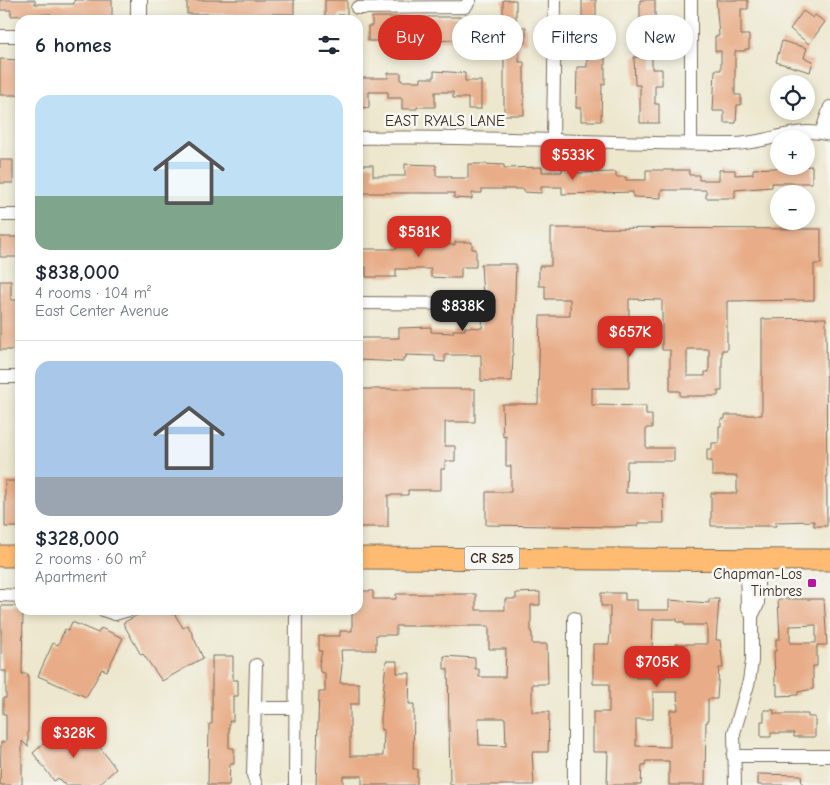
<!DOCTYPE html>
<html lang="en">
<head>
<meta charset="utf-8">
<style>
	body { margin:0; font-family:"Comic Neue",sans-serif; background:#f2f2f3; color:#1f2937; height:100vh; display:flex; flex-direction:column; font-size:19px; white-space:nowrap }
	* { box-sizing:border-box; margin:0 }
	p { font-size:16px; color:#747a83 }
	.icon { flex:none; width:28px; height:28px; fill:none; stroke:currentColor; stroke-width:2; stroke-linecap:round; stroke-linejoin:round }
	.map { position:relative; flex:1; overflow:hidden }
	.details { position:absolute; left:15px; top:15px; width:348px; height:600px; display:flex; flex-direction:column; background:#fff; border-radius:15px; box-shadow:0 2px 8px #0003 }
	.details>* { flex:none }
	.top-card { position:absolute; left:378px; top:15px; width:378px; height:45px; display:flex; gap:10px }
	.tools { position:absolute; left:770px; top:75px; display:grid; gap:10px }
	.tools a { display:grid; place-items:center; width:45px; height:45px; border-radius:50%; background:#fff; box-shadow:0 2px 8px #0003; font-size:25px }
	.price { position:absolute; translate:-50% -42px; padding:0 11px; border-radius:10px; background:#d93025; color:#fff; font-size:16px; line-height:32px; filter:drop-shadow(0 1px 2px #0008) }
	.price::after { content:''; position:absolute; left:50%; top:30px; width:15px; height:11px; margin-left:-8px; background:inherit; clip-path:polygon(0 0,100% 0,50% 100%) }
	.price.on { background:#222; color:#fff }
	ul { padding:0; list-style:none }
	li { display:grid; align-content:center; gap:10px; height:265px; padding:0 20px }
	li+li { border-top:1px solid #e0e1e3 }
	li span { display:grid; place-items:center; height:155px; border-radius:15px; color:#555 }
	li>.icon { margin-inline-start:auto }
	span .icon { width:90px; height:90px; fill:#fffc; stroke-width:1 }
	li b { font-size:21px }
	h2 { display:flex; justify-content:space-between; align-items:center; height:60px; padding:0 20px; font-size:21px }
	.tag { padding:0 18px; border-radius:22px; background:#fff; box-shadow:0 2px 8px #0003; font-size:18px; line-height:45px }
	.tag.on { background:#d93025; color:#fff }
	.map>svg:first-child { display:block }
	.building { fill:#e8ad88; fill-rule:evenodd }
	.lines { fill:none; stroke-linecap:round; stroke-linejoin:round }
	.minor-casing { stroke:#796c5b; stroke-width:14 }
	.tertiary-casing { stroke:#796c5b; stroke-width:18 }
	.primary-casing { stroke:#796c5b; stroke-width:23 }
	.minor { stroke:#fff; stroke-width:12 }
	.tertiary { stroke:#fff; stroke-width:16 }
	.primary { stroke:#febb71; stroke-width:21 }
	.poi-dot { fill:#b5179e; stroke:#f6f6f2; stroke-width:2 }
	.labels { text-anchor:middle; stroke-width:5; stroke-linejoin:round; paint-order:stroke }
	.shield { fill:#f6f6f2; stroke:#73675e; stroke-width:1 }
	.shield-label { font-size:14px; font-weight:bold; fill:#3b2a1e }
	.street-label { font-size:15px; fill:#3b2a1e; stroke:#f6f6f2 }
	.poi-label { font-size:15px; fill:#3b2a1e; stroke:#f6f6f2; text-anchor:end }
</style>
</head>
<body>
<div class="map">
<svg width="830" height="785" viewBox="0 0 830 785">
	<rect width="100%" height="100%" fill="#f6f6f2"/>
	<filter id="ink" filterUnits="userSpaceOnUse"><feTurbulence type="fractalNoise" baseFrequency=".02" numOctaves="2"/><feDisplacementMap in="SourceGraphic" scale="10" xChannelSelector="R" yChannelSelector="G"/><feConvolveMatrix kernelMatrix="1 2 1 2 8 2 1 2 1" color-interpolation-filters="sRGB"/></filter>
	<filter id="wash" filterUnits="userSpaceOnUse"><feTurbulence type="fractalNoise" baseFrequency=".0096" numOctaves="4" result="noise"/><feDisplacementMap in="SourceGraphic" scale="20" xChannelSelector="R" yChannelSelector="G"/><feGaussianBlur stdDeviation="1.12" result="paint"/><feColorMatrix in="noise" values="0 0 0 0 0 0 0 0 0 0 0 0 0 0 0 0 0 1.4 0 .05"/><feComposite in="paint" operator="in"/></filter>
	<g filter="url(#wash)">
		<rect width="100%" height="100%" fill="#ece7cd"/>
		<g id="blocks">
			<path class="building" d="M0,0H35V4H74V0H112V18L51,17V14L11,16V10H0Z
				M187,0H294V14H187Z
				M325,0H347V15H338V20H325Z
				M503,0H516V27H526V43H519V62H524V115H504V43H499V15H503Z
				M582,0H596V20H605V84H602L601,121H581V108H576L577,67H587V36H577L576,19H582Z
				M640,0H655V22H660V40H655V51H652V69H662V85H655V104H659V123H640V85H635L634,57H640Z
				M716,0H748V9H741V35H749V49H745V51H735V95H741V105H737L736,123H724V111H713L715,70H721V51H715V36H719Z
				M803,11L813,18L815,15L825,22L809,44L790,29Z
				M372,17H465V24H471V39L432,41V44H423V41H368V26H372Z
				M782,41L807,48L804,58L813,61L810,72L776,62Z
				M0,59L20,60V95H0Z
				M434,71L465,73V81H481V109H468V98H453V92H435V107H417V109H402V98H388V92H369V108L358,107V78H388V73H401V81H421V78H434Z
				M0,160H13V183H0Z
				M405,164L436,165V176H451V178H468V164H483L504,165V168L542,167V172H562V169H578V173L616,172V177H626V180H646V170H689V175H699V180H719V170H735V175L753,174V169L812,166V183H772V187L735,190V198H706V190H661V198L633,197V192L562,194V187H541V193L524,192V189H482V193H472V199L454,198V193H360V165H373V176H405Z
				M551,228L821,229V264H814V300L727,301V350H722V391H718V396H680V391H670V350H662V300L629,299V388H592V405L646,406V415H652V428H646V448H674V461H627L626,493H663L664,523H638V526L615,527L486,525V492H511V466H506V436L503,437L502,404H538L540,316H570V299H545V286H539V266H551ZM687,349H709V372H705V376H687Z
				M0,237H20V257H0Z
				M428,237V244L455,245V242H472V249H476V267H461V278H448L431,277V269H396V277H366V267H358V249H397V238Z
				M481,264H516L512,381H481V355H445V362L435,361V356L406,355V358H403V362L358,360V338H399V328L431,327V332L453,333V330H465V327L482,328L483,311L487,304L483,297Z
				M0,281H11V300H20V350H0Z
				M826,318L827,526H814V521L776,522V526H711V493H737V476H712V461H707V449H712V443H719V426H721V419H725V415H762V319Z
				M359,389H475V422H445V446H455V461H445V469H441V490H408V495H388V527H359Z
				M5,481H20V527H5Z
				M358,591H373V599H396V594H476V610H505V599H516V593L540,592V605H531V633H532V644H547L548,684H532V712H549L548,752H532L534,785H450L448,669H444V656L475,658V669H479V677H505L506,649H489V626H396V635H376V650H341L342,665L340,683H359V704H350V756H383L384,730H381V717L386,661H397V673H410L409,704H414L413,769H417V785H362V776H343V785H316L319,692H325V673L320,672L319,664L322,651H319V636H340V631H352V610H358ZM478,718H505L506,746L479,745Z
				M601,593H625V600H637V610H669V600L709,603V599H719L716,640H720L723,668H719L717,699H708V722H706L705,785H669V761H646L645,765H642L641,785H607L608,752H593V712H609V684H593V644H609L610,634V606H601ZM653,619H677V622H684V625H707V644H676V647H670V650H665V678H636V659L639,657V654H643V650H652ZM653,692H677L678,710H670V747L636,746V719H653Z
				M778,599H824L827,645H817V666H813V689L798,692V695L777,696V684H775L774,651H776V639H780ZM816,625V643H790V626Z
				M1,606H20V610H23L22,674H28V747L22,741V785H1L0,783L1,742H6V714H3V698H6V671H1Z
				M147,610H169L172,615L174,613L183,628L188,625L203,658L162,681L143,654L141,655L123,623Z
				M72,622L98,633L101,628L123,638L107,671L102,669L86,697L38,676L53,643L58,645L65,629L68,631Z
				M212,656H233V680H238V696H233V721H229V748H234V764H230L229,785H208L209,724H212Z
				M764,710H774V714H808V717H815V737H794V733H771V737H761V721H764Z
				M67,722L92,745L96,742L116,769L98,785H65L58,778L54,781L33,753Z
				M758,774L801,775L802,785H758Z"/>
		</g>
	</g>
	<g filter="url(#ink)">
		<use href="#blocks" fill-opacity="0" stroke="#796c5b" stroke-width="1"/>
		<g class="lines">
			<defs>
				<path id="minor" d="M357,8L465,7L470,0
					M0,36H20
					M821,133L830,107
					M358,138C483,135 608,144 733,144C767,144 795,125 830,135
					M553,139L555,0
					M691,144V0
					M0,215H20
					M358,303L479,304
					M0,377H20
					M0,595L20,596
					M103,610L115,614L129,610
					M752,616L758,604V560
					M574,618V785
					M256,665L253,775L256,785
					M255,708H295
					M733,756H830
					M295,785L296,610
					M735,785L734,733L749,681L752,661V616L747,606L746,560"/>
				<path id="tertiary" d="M139,0V20"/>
				<path id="primary" d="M0,556H20
					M358,558L830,560"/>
			</defs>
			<use href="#minor" class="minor-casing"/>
			<use href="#tertiary" class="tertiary-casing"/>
			<use href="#primary" class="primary-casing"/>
			<use href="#minor" class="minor"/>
			<use href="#tertiary" class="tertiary"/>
			<use href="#primary" class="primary"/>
		</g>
	</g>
	<rect class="poi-dot" x="807" y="578" width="10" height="10" rx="2.5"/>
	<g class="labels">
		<rect class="shield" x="464.5" y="546.5" width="55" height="23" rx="4"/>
		<g class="shield-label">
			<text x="492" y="563">CR S25</text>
		</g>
		<g class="street-label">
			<text x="445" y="126">EAST RYALS LANE</text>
		</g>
		<g class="poi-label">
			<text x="802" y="579">Chapman-Los<tspan x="802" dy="17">Timbres</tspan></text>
		</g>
	</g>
</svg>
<div class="tools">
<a><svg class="icon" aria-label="locate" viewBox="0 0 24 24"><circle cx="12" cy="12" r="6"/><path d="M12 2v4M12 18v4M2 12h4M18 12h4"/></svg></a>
<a>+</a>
<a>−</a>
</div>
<b class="price" style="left:573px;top:181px">$533K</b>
<b class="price" style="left:419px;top:258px">$581K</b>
<b class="price on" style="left:463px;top:332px">$838K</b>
<b class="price" style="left:630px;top:358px">$657K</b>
<b class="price" style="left:657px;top:688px">$705K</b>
<b class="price" style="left:74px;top:759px">$328K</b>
<div class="top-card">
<a class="tag on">Buy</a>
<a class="tag">Rent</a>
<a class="tag">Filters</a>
<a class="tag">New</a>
</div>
<section class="details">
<h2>6 homes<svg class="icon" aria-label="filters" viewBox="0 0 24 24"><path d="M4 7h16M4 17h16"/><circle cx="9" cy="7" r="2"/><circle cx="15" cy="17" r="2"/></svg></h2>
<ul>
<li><span style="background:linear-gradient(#bfe0f5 65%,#7fa58c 0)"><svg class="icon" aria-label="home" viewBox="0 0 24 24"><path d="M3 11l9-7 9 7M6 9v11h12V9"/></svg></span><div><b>$838,000</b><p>4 rooms · 104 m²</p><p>East Center Avenue</p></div></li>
<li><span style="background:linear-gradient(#a9c7e8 75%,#9aa5b1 0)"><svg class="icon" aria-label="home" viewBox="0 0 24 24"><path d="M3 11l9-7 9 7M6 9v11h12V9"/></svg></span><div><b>$328,000</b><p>2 rooms · 60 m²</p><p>Apartment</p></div></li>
</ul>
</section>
</div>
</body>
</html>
